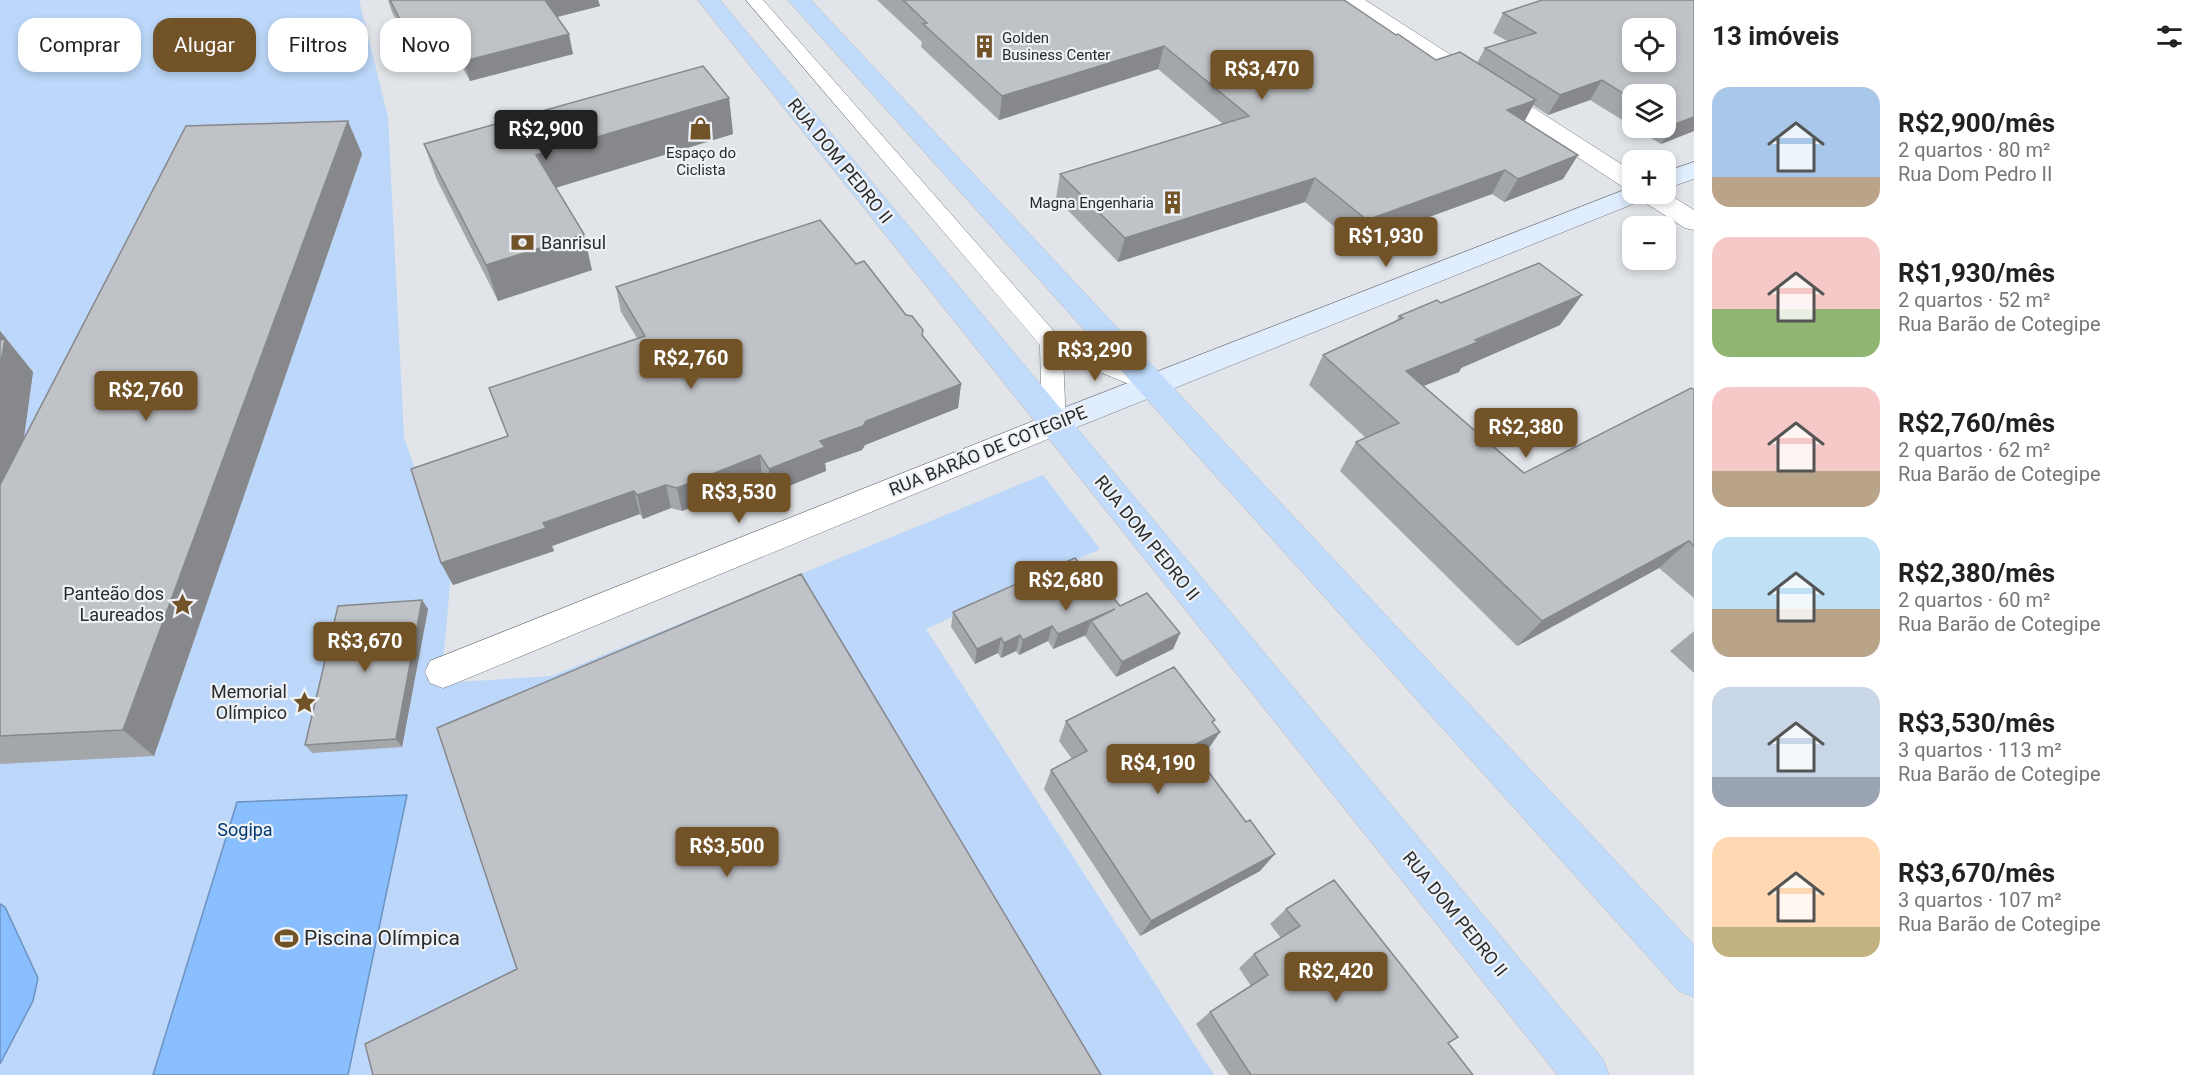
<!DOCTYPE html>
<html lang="pt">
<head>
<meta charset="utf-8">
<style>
	body { margin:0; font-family:Roboto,sans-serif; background:#f6f6f6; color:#222; height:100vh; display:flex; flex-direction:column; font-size:22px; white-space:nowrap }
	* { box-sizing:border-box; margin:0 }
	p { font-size:20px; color:#767676 }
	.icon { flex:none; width:33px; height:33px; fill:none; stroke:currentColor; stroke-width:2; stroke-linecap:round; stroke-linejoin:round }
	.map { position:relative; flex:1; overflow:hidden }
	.panel { display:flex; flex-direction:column; background:#fff; width:510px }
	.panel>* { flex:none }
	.guide { position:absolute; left:18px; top:18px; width:570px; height:54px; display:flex; gap:12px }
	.tools { position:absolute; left:1622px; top:18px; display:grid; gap:12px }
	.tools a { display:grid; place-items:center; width:54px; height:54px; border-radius:12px; background:#fff; box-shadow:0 3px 9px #0003; font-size:30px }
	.price { position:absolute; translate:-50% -51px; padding:0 14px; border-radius:6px; background:#725328; color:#fff; font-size:20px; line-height:39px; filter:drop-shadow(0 2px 3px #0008) }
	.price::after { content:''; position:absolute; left:50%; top:36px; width:18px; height:14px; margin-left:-9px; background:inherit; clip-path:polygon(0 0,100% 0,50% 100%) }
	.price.active { background:#222; color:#fff }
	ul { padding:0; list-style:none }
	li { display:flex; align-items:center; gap:18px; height:150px; padding:0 18px }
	li span { display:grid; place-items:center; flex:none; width:168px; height:120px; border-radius:18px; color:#555 }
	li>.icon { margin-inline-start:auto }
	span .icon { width:72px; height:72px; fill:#fffc; stroke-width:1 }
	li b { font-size:26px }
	h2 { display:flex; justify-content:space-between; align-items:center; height:72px; padding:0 18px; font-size:26px }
	.chip { padding:0 21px; border-radius:18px; background:#fff; box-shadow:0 3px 9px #0003; font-size:21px; line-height:54px }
	.chip.active { background:#725328; color:#fff }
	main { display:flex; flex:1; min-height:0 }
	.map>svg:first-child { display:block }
	.green { fill:#bcd7f9 }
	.water { fill:#89beff; stroke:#6c92c0; stroke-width:1.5 }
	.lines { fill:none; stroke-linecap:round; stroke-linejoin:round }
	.lane-casing { stroke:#75787b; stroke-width:1 }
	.street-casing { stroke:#75787b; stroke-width:1 }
	.secondary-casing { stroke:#75787b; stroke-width:1 }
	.primary-casing { stroke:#bfbfc0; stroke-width:1 }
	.lane { fill:#fff; fill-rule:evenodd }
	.street { fill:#fff; fill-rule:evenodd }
	.secondary { fill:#e0edfe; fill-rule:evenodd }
	.primary { fill:#c0dbfc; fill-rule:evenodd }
	.wall { fill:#a4a7aa; fill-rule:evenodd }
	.shaded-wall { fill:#86888b }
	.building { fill:#bfc2c6; stroke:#86888b; stroke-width:1.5; fill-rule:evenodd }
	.labels { text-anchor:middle; stroke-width:4.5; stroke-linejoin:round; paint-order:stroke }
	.far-poi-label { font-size:15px; fill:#292a2c; stroke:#eef2f6; text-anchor:start }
	.street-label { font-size:18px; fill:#292a2c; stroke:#eef2f6 }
	.poi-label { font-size:18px; fill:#292a2c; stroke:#eef2f6; text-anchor:end }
	.park-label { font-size:18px; fill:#003971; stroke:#eef2f6 }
	.near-poi-label { font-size:21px; fill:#292a2c; stroke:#eef2f6; text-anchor:start }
</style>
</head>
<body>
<main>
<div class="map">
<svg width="1694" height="1075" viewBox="0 0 1694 1075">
	<rect width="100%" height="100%" fill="#e1e4e8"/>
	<path class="green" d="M0,0H359L388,117L404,437L451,575L441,683L552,676L1043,475L1100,549L926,629L1214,1075H0Z"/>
	<path class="water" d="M407,795L348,1075H153L237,802Z
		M0,904L5,907L38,978L33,1001L0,1064Z"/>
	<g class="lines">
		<defs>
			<path id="lane" d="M746,0H763L1059,337L1162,379L1165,385L1162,391L1154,393L1146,391L1063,357L1066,424L1062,430L1054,433L1046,430L1042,424L1040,345Z"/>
			<path id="street" d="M1340,0H1365L1632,171V190L1623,187L1344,4Z
				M1665,192L1694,210V230L1685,228L1641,200L1637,194Z
				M1054,413L1065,416L1069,424L1065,432L456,683L443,688L430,683L425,672L430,661Z"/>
			<path id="secondary" d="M1694,162V179L1665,189V172Z
				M1632,187V194H1646L1643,200L1065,432L1054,435L1043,432L1039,424L1043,416Z"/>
			<path id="primary" d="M698,0H720L1603,1059L1609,1075H1558Z
				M788,0H811L1694,945V997L1679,991Z"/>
		</defs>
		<use href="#lane" class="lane-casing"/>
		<use href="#street" class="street-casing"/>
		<use href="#secondary" class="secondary-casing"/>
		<use href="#primary" class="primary-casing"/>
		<use href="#lane" class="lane"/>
		<use href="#street" class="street"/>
		<use href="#secondary" class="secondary"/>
		<use href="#primary" class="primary"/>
	</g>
	<path class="wall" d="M388,0H598L600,6L557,17L573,54L470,81L452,49L415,55L392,12Z
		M877,0H1344L1396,35L1398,34L1436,60L1460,52L1477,63L1485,48L1507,41L1493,33L1503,13L1542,0H1694V131L1661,144L1634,128H1665V94H1632V126L1590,100L1548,115L1533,105L1524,121L1578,155L1563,179L1504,202L1492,194L1355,244L1305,202L1118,262L1056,198L1060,174L1223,124L1158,69L999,120L921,47L922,42ZM1632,28H1665V62H1632Z
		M729,98L733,134L555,188L592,270L498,301L437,180L424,144Z
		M362,154L154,756L0,764V331L33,372L23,440Z
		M856,264L922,335L961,384L958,408L865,445L862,450L825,463L826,471L771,493L762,479L682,511L671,508L643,519L640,514L552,546L554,551L453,585L441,563L508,436L637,338L621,312L616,287Z
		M1441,303L1560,325L1461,368L1459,372L1423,386L1524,473L1694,390V598L1659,568L1517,646L1340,471L1356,442L1366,438L1309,385L1323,355L1396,321L1399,316Z
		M1086,572L1120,606L1180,633L1173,649L1116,677L1085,636L1086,635L1053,649L1048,641L1019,655L1016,651L1001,658L998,653L975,664L951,627L953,612Z
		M422,600L428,609L402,747L312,753L305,745Z
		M1694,631V673L1670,651Z
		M1215,720L1213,723L1207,751L1197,757L1260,871L1140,936L1044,789L1051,770L1072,759L1059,741L1066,721Z
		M1286,909L1448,1043L1473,1075H1229L1196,1024L1210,1012L1251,986L1239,968L1254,954L1281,938L1270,924Z"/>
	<path class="shaded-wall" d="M544,0H598L600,6L549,19Z
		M446,29L452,49L415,55L408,35Z
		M569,34L573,54L470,81L464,61Z
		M1164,46L1158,69L999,120L1002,96Z
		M1602,80L1590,100L1548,115L1560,95Z
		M729,98L733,134L545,191L536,155Z
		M1536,100L1523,124L1507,110Z
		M1694,117V131L1661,144L1675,124Z
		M348,121L362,154L154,756L123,730Z
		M1578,155L1563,179L1504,202L1518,179Z
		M1505,170L1492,194L1355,244L1367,220Z
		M1315,178L1305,202L1118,262L1125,238Z
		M584,234L592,270L498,301L486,265Z
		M1582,295L1560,325L1461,368L1459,372L1388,400L1406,371Z
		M0,331L33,372L6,569L0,564Z
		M961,384L958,408L865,445L862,450L825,463L826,471L771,493L769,469L820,441L866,421Z
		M760,455L762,479L682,511L677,488Z
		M666,485L671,508L643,519L637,495Z
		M634,491L640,514L552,546L554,551L453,585L441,563L543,523Z
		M1689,541L1659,568L1517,646L1542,621Z
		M422,600L428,609L402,747L396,739Z
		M1115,609L1091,621L1086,635L1053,649L1058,634Z
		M1052,626L1048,641L1019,655L1023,640Z
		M1180,633L1173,649L1116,677L1122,662Z
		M1020,635L1016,651L1001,658L1004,643Z
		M1001,638L998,653L975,664L977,649Z
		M1220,732L1207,751L1178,766L1190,747Z
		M1275,854L1260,871L1140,936L1151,921Z"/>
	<path class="building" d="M390,0H545L569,34L464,61L446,29L408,35Z
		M903,0H1344L1396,35L1398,34L1436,60L1460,52L1536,100L1507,110L1578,155L1518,179L1505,170L1367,220L1315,178L1125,238L1060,174L1249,116L1164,46L1002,96L923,24L927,23Z
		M1542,0H1694V117L1675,124L1665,118V94H1632V99L1602,80L1560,95L1485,48L1536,33L1503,13ZM1632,28H1665V62H1632Z
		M703,66L729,98L536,155L584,234L486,265L424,144Z
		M348,121L123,730L0,736V485L186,126Z
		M820,220L856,264L864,261L906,315L912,316L923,330L922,335L961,384L866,421L863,426L820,441L825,447L769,469L760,455L677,488L666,485L637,495L634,491L543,523L546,528L441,563L411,469L508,436L489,388L645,336L616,287Z
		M1539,263L1582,295L1475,340L1478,342L1406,371L1524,473L1691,388L1694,390V546L1689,541L1542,621L1356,442L1399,423L1323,355L1403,318L1399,316L1437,300L1441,303Z
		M5,339L0,368V340Z
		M1075,558L1086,572L1091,570L1120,606L1147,593L1180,633L1122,662L1091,621L1115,609L1058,634L1052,626L1023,640L1020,635L1004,643L1001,638L977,649L953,612Z
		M801,574L1101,1075H373L365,1044L517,969L437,728Z
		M422,600L396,739L305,745L338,606Z
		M1174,667L1215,720L1212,722L1220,732L1190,747L1246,822L1250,820L1275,854L1151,921L1051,770L1087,751L1066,721Z
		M1334,880L1458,1037L1448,1043L1473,1075H1251L1210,1012L1268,975L1254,954L1300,926L1286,909Z"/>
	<defs>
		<symbol id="building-bare" viewBox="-9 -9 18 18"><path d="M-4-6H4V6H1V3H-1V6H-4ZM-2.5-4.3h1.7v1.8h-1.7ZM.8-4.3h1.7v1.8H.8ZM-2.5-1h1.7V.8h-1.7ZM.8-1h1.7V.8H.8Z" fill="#725328" stroke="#eef2f6" stroke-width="2.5" paint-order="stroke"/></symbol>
		<symbol id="shop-bare" viewBox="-9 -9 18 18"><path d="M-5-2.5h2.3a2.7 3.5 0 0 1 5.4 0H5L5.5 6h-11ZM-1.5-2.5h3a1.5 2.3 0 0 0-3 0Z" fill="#725328" stroke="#eef2f6" stroke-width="2.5" paint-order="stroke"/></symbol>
		<symbol id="bank-bare" viewBox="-9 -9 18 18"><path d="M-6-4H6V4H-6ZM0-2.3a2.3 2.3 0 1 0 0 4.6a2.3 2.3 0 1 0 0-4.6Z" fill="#725328" stroke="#eef2f6" stroke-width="2.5" paint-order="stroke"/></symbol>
		<symbol id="sight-bare" viewBox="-9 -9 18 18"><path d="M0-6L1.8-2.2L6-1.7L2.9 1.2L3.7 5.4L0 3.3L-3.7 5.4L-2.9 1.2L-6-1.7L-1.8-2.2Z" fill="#725328" stroke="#eef2f6" stroke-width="2.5" paint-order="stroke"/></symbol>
		<symbol id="stadium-bare" viewBox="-9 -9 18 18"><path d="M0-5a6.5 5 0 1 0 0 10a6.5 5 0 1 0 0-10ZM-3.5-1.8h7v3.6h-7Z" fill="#725328" stroke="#eef2f6" stroke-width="2.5" paint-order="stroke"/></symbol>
	</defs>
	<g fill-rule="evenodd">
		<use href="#building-bare" x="968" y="30" width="33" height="33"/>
		<use href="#shop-bare" x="684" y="112" width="33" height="33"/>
		<use href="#building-bare" x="1156" y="186" width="33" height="33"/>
		<use href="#bank-bare" x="506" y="226" width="33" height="33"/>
		<use href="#sight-bare" x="166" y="588" width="33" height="33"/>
		<use href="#sight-bare" x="288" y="686" width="33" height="33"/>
		<use href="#stadium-bare" x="270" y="922" width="33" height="33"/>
	</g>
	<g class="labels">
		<g class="far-poi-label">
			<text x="1002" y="43">Golden<tspan x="1002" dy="17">Business Center</tspan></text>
			<text x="701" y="158" text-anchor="middle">Espaço do<tspan x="701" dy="17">Ciclista</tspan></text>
			<text x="1154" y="208" text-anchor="end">Magna Engenharia</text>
		</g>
		<g class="street-label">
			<text transform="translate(840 161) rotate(51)" y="6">RUA DOM PEDRO II</text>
			<text transform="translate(988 451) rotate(-22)" y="6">RUA BARÃO DE COTEGIPE</text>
			<text transform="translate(1147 538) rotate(51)" y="6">RUA DOM PEDRO II</text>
			<text transform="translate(1455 914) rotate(51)" y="6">RUA DOM PEDRO II</text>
		</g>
		<g class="poi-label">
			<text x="541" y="249" text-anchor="start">Banrisul</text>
			<text x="164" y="600">Panteão dos<tspan x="164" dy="21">Laureados</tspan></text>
			<text x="287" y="698">Memorial<tspan x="287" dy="21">Olímpico</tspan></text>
		</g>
		<g class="park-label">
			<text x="245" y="836">Sogipa</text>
		</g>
		<g class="near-poi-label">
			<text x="304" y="945">Piscina Olímpica</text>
		</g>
	</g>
</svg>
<div class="tools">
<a><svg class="icon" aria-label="locate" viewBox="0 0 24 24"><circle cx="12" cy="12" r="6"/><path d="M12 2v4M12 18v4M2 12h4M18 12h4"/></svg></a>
<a><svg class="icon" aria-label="layers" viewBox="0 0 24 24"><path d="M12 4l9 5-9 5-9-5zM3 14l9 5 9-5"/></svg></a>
<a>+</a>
<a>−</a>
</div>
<b class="price" style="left:1262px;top:101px">R$3,470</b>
<b class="price active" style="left:546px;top:161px">R$2,900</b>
<b class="price" style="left:1386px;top:268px">R$1,930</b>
<b class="price" style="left:1095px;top:382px">R$3,290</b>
<b class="price" style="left:691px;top:390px">R$2,760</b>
<b class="price" style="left:146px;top:422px">R$2,760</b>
<b class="price" style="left:1526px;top:459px">R$2,380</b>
<b class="price" style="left:739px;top:524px">R$3,530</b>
<b class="price" style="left:1066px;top:612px">R$2,680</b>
<b class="price" style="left:365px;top:673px">R$3,670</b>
<b class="price" style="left:1158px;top:795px">R$4,190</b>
<b class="price" style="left:727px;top:878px">R$3,500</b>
<b class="price" style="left:1336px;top:1003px">R$2,420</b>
<div class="guide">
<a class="chip">Comprar</a>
<a class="chip active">Alugar</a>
<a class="chip">Filtros</a>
<a class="chip">Novo</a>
</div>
</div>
<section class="panel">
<h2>13 imóveis<svg class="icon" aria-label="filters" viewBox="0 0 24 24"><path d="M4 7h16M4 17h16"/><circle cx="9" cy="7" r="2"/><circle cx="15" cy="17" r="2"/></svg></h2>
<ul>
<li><span style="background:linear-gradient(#a9c7e8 75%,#b9a48a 0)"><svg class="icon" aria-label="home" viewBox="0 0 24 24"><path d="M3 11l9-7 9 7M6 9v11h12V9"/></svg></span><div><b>R$2,900/mês</b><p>2 quartos · 80 m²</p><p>Rua Dom Pedro II</p></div></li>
<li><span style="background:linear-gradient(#f6c9c9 60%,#8fb573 0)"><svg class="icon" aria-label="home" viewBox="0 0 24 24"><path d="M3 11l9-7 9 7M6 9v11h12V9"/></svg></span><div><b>R$1,930/mês</b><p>2 quartos · 52 m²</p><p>Rua Barão de Cotegipe</p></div></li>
<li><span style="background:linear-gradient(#f6c9c9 70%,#b9a48a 0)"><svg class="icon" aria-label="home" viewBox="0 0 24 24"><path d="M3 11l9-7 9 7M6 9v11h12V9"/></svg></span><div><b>R$2,760/mês</b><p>2 quartos · 62 m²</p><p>Rua Barão de Cotegipe</p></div></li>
<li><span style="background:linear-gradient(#bfe0f5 60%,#b9a48a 0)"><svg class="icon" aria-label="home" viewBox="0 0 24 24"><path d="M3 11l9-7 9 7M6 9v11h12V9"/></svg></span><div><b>R$2,380/mês</b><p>2 quartos · 60 m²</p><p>Rua Barão de Cotegipe</p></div></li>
<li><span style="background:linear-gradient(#c9d6e8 75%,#9aa5b1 0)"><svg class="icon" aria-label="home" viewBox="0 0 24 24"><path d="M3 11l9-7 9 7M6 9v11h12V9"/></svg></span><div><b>R$3,530/mês</b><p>3 quartos · 113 m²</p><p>Rua Barão de Cotegipe</p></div></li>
<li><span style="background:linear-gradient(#ffd9b3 75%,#c2b280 0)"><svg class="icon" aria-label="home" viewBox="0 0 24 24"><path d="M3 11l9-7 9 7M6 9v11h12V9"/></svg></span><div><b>R$3,670/mês</b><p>3 quartos · 107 m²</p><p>Rua Barão de Cotegipe</p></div></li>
</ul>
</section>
</main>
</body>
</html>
